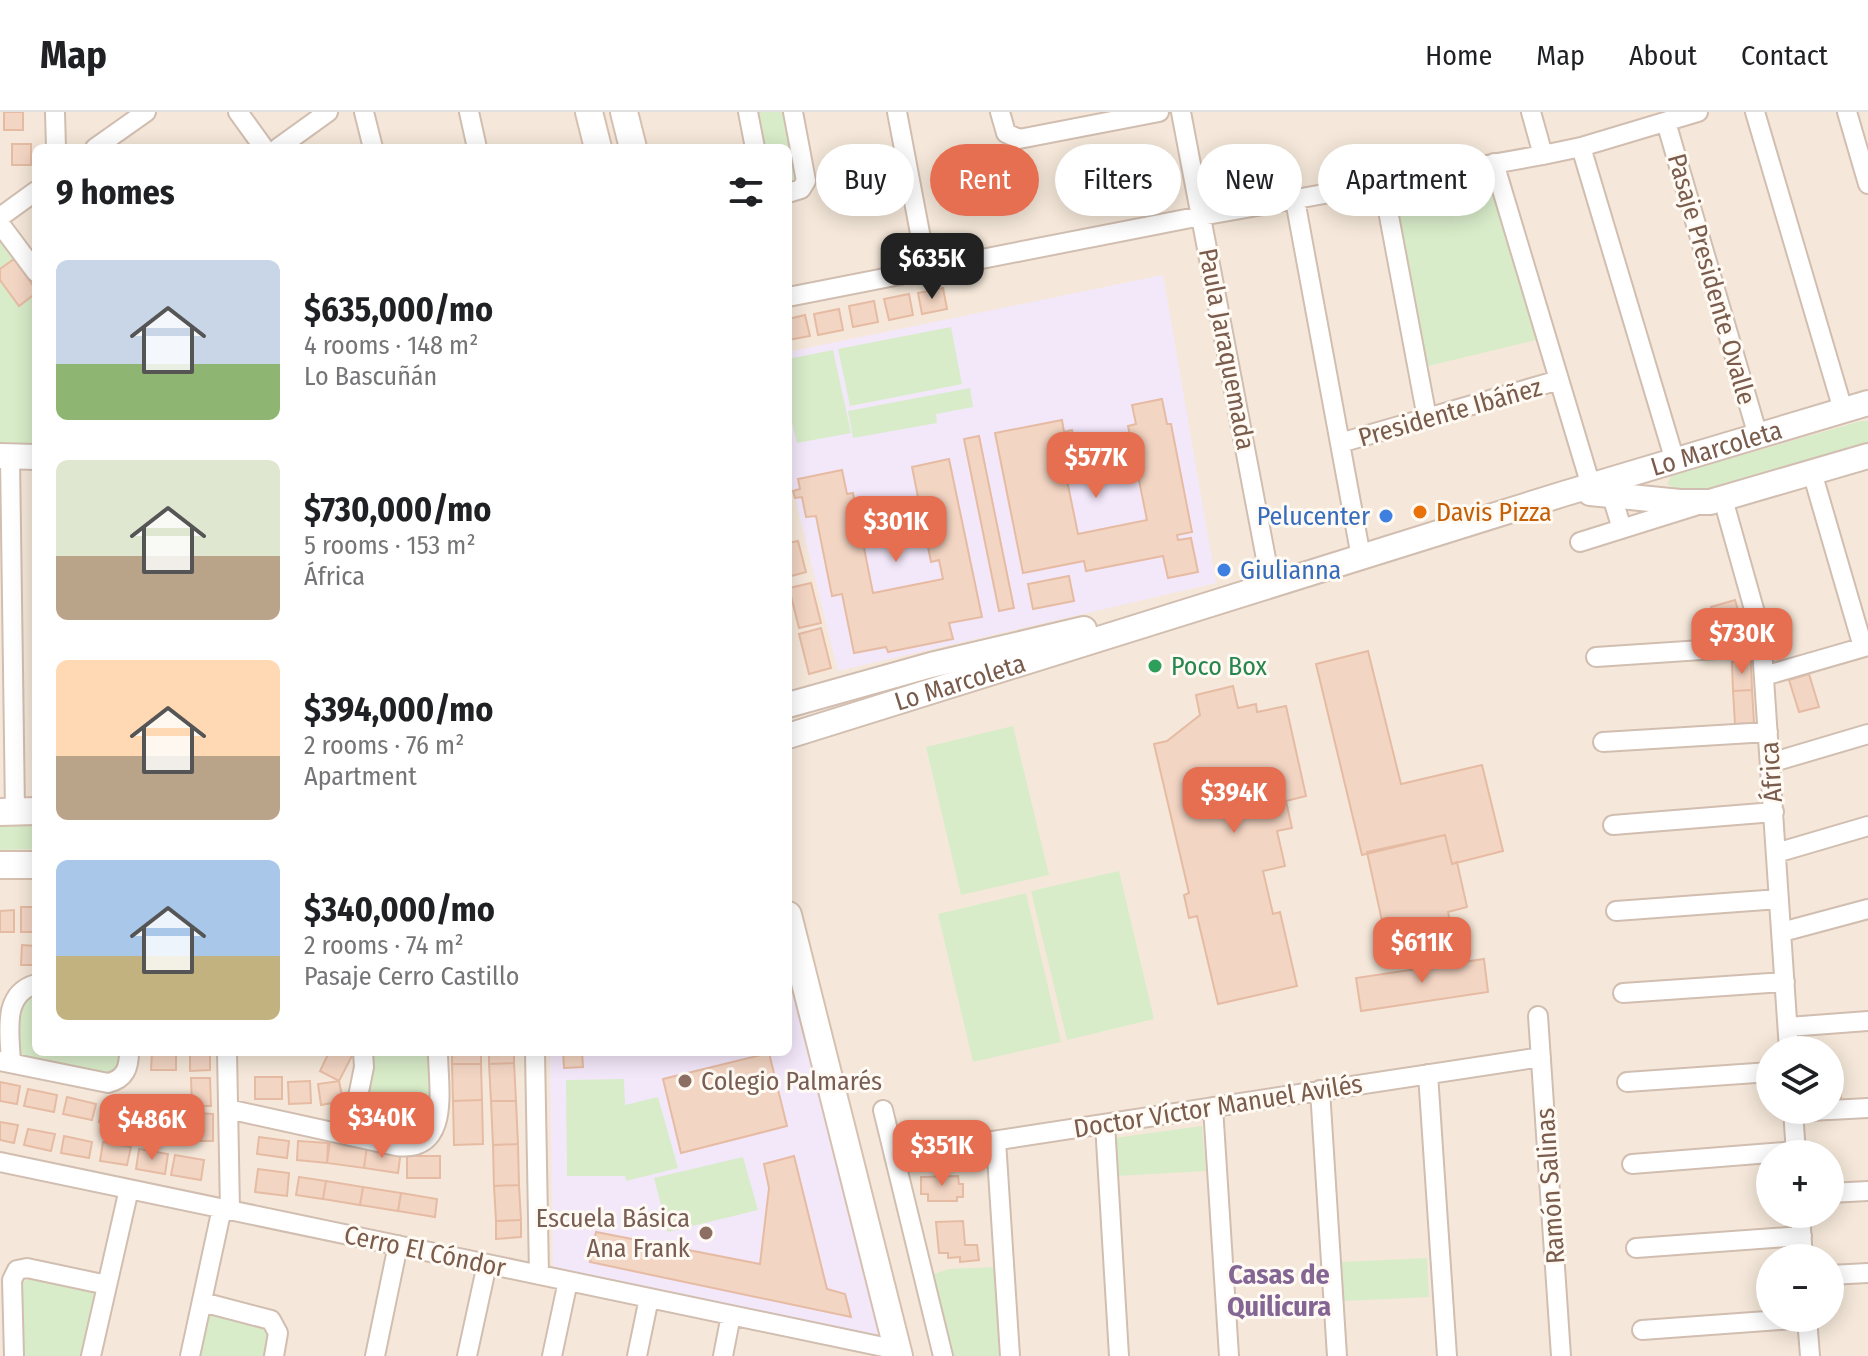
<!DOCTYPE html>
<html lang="en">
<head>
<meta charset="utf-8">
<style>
	body { margin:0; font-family:"Fira Sans Condensed",sans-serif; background:#f2f2f2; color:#202124; height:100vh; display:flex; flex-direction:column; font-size:30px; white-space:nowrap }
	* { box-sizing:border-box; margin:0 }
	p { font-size:26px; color:#757577 }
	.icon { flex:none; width:44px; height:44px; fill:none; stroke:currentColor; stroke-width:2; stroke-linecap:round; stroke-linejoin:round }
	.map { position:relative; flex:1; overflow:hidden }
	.drawer { position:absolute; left:32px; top:32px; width:760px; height:912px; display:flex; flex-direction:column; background:#fff; border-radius:12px; box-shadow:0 4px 20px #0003 }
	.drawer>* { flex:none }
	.guide { position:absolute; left:816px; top:32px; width:760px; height:72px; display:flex; gap:16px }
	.controls { position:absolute; left:1756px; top:924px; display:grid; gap:16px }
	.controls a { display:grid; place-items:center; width:88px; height:88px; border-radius:50%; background:#fff; box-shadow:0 4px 20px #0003; font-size:40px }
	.price { position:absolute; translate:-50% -68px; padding:0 18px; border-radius:16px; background:#e76f51; color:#fff; font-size:26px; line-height:52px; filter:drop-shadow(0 2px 4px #0008) }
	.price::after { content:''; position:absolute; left:50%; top:48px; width:24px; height:18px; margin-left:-12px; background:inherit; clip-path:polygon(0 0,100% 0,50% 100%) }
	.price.selected { background:#222; color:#fff }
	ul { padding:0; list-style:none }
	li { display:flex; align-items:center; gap:24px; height:200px; padding:0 24px }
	li span { display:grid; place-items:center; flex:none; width:224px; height:160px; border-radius:12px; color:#555 }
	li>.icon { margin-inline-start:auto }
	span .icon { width:96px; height:96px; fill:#fffc; stroke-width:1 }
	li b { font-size:34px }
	h2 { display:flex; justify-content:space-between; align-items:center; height:96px; padding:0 24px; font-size:34px }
	.pill { padding:0 28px; border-radius:36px; background:#fff; box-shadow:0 4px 20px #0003; font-size:28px; line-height:72px }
	.pill.selected { background:#e76f51; color:#fff }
	header { display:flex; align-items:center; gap:48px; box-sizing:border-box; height:112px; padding:0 40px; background:#fff; border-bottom:2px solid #e0e0e0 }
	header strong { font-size:38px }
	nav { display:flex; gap:44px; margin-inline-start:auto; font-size:28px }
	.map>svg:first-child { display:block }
	.residential { fill:#f5e8da; fill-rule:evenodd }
	.education { fill:#f3e8fa }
	.green { fill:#d8ecc9 }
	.building { fill:#f3d5c3; stroke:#e6bba3; stroke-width:2 }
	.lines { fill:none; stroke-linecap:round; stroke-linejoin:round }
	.minor-casing { stroke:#d1beb0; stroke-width:22 }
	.tertiary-casing { stroke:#d1beb0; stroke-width:28 }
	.secondary-casing { stroke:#d6c0b0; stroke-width:30 }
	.minor { stroke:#fff; stroke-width:18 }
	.tertiary { stroke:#fff; stroke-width:24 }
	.secondary { stroke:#fff; stroke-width:26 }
	.food-dot { fill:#e8710a; stroke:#fffaf3; stroke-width:3 }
	.shop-dot { fill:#3f7fe0; stroke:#fffaf3; stroke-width:3 }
	.leisure-dot { fill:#2e9e5b; stroke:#fffaf3; stroke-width:3 }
	.education-dot { fill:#8d6e63; stroke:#fffaf3; stroke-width:3 }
	.labels { text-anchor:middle; stroke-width:6; stroke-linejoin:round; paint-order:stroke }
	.street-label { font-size:26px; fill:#7a5c4d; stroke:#fffaf3 }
	.food-label { font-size:26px; fill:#c56008; stroke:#fffaf3; text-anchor:start }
	.shop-label { font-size:26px; fill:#366cbe; stroke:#fffaf3; text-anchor:end }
	.leisure-label { font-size:26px; fill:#27864d; stroke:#fffaf3; text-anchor:start }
	.education-label { font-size:26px; fill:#785e54; stroke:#fffaf3; text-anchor:start }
	.neighbourhood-label { font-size:28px; font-weight:bold; fill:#846695; stroke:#fffaf3 }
</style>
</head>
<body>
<header>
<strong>Map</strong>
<nav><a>Home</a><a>Map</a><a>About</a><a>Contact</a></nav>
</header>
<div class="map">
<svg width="1868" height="1244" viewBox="0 0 1868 1244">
	<rect width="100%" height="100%" fill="#fdf6ec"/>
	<path class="residential" d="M0,0H1868V1244H0ZM36,36H788V940H36ZM1770,938H1830V998H1770ZM1770,1042H1830V1102H1770ZM1770,1146H1830V1206H1770Z"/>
	<path class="education" d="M1163,163L1216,471L838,559L788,357V240Z
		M788,846L886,1225L553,1155L550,940H788Z"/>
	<path class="green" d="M753,0H789L802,70L788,77V36H760Z
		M1492,71L1536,228L1428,254L1393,89Z
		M0,124L36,172V331H0Z
		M951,215L962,272L850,294L838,237Z
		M833,238L851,321L797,331L788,294V247Z
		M970,276L973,295L936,302L937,311L853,326L848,299Z
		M1861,309H1868V330L1721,375L1680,379L1667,372L1672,363Z
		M1013,614L1049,763L961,783L926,635Z
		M0,714H36V737L0,738Z
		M1119,759L1154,907L1067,928L1031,779Z
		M1026,781L1061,930L973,950L938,802Z
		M36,876V940H125L115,965L15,945V898Z
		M373,940L429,941L430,1004C405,1033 400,1027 364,1017Z
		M624,967L625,993L658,985L678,1056L626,1069L625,1064H567L566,968Z
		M1202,1014L1206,1059L1117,1064L1114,1026Z
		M743,1045L758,1098L668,1120L654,1066Z
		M1427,1146L1429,1185L1343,1189L1341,1150Z
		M995,1155L1001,1244H952L933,1162L949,1157Z
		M30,1166L93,1176L97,1180L86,1244H23L21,1171Z
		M208,1201L271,1214L268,1244H197Z"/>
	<path class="building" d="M4,0H23V18H4Z
		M12,32H31V53H12Z
		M14,147L36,178V181L19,194L0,168V157Z
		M943,176L947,197L922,202L918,181Z
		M909,182L913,203L889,208L884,187Z
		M874,189L878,210L853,215L849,194Z
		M839,197L843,218L818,223L814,202Z
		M805,203L810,224L788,228V207Z
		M1162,287L1167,312H1171L1192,420L1177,423L1178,428L1191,426L1198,460L1168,466L1163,444L1086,459L1084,449L1023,461L995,321L1062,308L1064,320L1072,318L1076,336L1061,339L1078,422L1147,408L1128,314L1136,312L1132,293Z
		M979,324L1014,496L999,499L964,327Z
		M949,347L982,505L949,511L953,527L888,540L886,535L854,541L842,482L832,484L816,404L806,405L802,385L795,386L793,379L800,377L798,367L842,358L847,382L853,381L873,481L943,467L939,448L931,450L912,355Z
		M798,429L806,460L788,465V431Z
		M1069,464L1074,489L1033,497L1028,472Z
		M811,471L821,511L799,516L789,476Z
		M1735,488L1744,518L1720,526L1711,495Z
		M821,516L831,556L809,562L799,522Z
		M1368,539L1401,672L1482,653L1503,739L1452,752L1445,723L1362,743L1316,552Z
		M1751,549L1752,578L1733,579L1732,550Z
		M1809,562L1819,595L1799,600L1789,568Z
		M1233,574L1238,596L1256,592L1257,600L1286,594L1306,684L1286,689L1292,716L1277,719L1285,754L1263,759L1273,802L1280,800L1297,874L1218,892L1197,804L1189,806L1184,783L1189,781L1154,632L1167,629L1200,603L1196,583Z
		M1752,578L1754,611L1735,612L1733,579Z
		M1445,723L1452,752L1457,750L1467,795L1448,800L1454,827L1389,841L1367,740Z
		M21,795H36V820H21Z
		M14,798V820H0V799Z
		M22,833L36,834V853H21Z
		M1484,847L1488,880L1361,899L1356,866Z
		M152,940H176V958H151Z
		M190,940H210V958L190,959Z
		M329,940H354L339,969L320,959Z
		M452,940H481V952H452Z
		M489,940H514V951L489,952Z
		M563,940H582L583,955L564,956Z
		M769,941L787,1014L681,1041L663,967Z
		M514,951L516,989H491L489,952Z
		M452,952H481L482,988L453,989Z
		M1830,956H1839L1841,986L1830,987Z
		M255,965H282V987H255Z
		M191,966H210L211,994H192Z
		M310,969L311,991L289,992L288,970Z
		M339,969L343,989L321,993L318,972Z
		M0,970L20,974L17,992L0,989Z
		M28,977L57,983L54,1000L24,994Z
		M67,985L96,992L92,1008L63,1002Z
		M482,988L483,1032L454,1033L453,989Z
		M491,989H516L518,1032L493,1033Z
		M103,993L133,999L129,1017L99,1010Z
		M138,1000L171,1006L168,1023L135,1018Z
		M193,1001L213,1002V1029H193Z
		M0,1010L18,1013L14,1031L0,1028Z
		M28,1017L55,1022L51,1039L24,1033Z
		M64,1024L92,1030L89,1046L61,1041Z
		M259,1025L289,1029L287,1046L257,1042Z
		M298,1029L328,1031L327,1051L297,1048Z
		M330,1029L367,1034L364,1056L327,1051Z
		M103,1030L131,1035L127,1053L100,1049Z
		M518,1032L519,1073L494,1074L493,1033Z
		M367,1034L401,1039L398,1061L364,1056Z
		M139,1037L168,1042L165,1062L136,1057Z
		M175,1043L204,1048L201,1068L171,1063Z
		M407,1044H440V1066H407Z
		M794,1044L827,1177L845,1182L851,1205L590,1150L596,1120L760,1152L769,1076L764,1052Z
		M258,1057L289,1061L287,1084L255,1080Z
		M958,1064L959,1072H963V1085H957V1089H928V1082H921V1065Z
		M299,1065L326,1069L323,1087L296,1083Z
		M326,1069L363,1075L360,1093L323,1087Z
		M519,1073L521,1108L496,1109L494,1074Z
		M363,1075L401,1081L398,1099L360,1093Z
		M401,1081L437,1087L435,1105L398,1099Z
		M521,1108V1125L496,1127V1109Z
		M963,1109L965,1133H977L979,1148L960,1150V1145L948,1146V1141H939L936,1110Z"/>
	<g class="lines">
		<defs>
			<path id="minor" d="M55,0L56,36
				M238,0L264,36
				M364,0L373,36
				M469,0L477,36
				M748,0L755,36
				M897,0L927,158
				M1000,0L1006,21L1019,27L1159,0
				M1181,0L1271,473
				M1531,0L1543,43
				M1755,0L1843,298
				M1847,0L1868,72
				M1666,10L1758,324
				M1581,35L1675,349
				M95,36L146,0
				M278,36L328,0
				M1494,51L1591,374
				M1383,72L1427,306
				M788,81L801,77L806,69L793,0
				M1295,88L1361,445
				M0,105L36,79
				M0,112L36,160
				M788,185L1201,104L1543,43L1581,35L1698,0
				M1340,331L1559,268
				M10,345L15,699
				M1812,360L1863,535
				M1611,381L1622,417
				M1723,387L1761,522L1789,938
				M1580,430L1695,394
				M1596,545L1762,534
				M1764,564L1868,534
				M1603,630L1768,620
				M1770,651L1868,622
				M1613,713L1774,700
				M1776,741L1868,714
				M1616,799L1779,787
				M1782,820L1868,797
				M1623,881L1785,870
				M1538,904L1561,1244
				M1788,915L1868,909
				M227,940L230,1098
				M535,940L539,1163
				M0,949L108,971C125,967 129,956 129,940
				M11,951C10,922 1,882 36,872
				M1428,962L1447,1244
				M1627,970L1770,960
				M1320,978L1337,1244
				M1213,995L1229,1244
				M228,997L396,1034C452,1041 438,975 438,940
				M883,998L943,1244
				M1793,998L1796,1042
				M1830,998L1868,996
				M1793,1000L1828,998
				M1105,1012L1119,1244
				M350,1024L364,955L363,940
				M996,1029L1010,1244
				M894,1044L1541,945
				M0,1050L898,1238
				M1632,1052L1796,1039
				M1830,1081L1868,1079
				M1800,1102L1803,1146
				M1636,1136L1802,1124
				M1830,1163L1868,1161
				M202,1190L271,1208L278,1221L274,1244
				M1807,1206L1810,1244
				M1642,1218L1807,1206
				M14,1244L12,1168L17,1158L27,1156L107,1173
				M91,1244L129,1077
				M190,1244L222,1096
				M375,1244L398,1133
				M467,1244L487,1152
				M552,1244L568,1169
				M637,1244L649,1186
				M723,1244L731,1203"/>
			<g id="tertiary">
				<path d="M0,344L36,345"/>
				<path d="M1590,381L1680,390H1710L1868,344"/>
				<path d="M788,593L931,553L1084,517"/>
				<path id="s1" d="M788,624L1563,382L1868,291"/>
			</g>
			<path id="secondary" d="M589,0L598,36
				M624,0L633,36
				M0,700L36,699
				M0,753H36
				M788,803L899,1244"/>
		</defs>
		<use href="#minor" class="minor-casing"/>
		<use href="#tertiary" class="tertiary-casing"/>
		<use href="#secondary" class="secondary-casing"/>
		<use href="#minor" class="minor"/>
		<use href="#tertiary" class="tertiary"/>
		<use href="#secondary" class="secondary"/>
	</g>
	<circle class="food-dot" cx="1420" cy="400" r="8"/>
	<g class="shop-dot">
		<circle cx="1386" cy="404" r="8"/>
		<circle cx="1224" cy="458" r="8"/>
	</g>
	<circle class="leisure-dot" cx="1155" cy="554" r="8"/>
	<g class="education-dot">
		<circle cx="685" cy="969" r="8"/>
		<circle cx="706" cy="1121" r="8"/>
	</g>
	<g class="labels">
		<g class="street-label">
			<text transform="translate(1712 167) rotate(74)" y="9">Pasaje Presidente Ovalle</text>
			<text transform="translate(1227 237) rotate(79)" y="9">Paula Jaraquemada</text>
			<text transform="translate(1450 300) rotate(-16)" y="9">Presidente Ibáñez</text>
			<text dy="9" stroke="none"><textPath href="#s1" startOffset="972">Lo Marcoleta</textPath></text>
			<text dy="9" stroke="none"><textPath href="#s1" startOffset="180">Lo Marcoleta</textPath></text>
			<text transform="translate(1771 660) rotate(-94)" y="9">África</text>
			<text transform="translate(1218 994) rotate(-9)" y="9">Doctor Víctor Manuel Avilés</text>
			<text transform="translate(1550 1074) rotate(-94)" y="9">Ramón Salinas</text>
			<text transform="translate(425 1139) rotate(12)" y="9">Cerro El Cóndor</text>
		</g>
		<g class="food-label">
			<text x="1436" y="409">Davis Pizza</text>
		</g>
		<g class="shop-label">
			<text x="1370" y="413">Pelucenter</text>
			<text x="1240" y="467" text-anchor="start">Giulianna</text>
		</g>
		<g class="leisure-label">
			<text x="1171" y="563">Poco Box</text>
		</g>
		<g class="education-label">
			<text x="701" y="978">Colegio Palmarés</text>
			<text x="690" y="1115" text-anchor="end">Escuela Básica<tspan x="690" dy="30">Ana Frank</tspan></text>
		</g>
		<g class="neighbourhood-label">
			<text x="1279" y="1172">Casas de<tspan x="1279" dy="32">Quilicura</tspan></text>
		</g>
	</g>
</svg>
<div class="controls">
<a><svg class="icon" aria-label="layers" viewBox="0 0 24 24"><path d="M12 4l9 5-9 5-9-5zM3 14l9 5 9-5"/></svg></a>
<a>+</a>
<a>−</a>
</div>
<b class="price selected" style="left:932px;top:189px">$635K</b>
<b class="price" style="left:1096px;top:388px">$577K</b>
<b class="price" style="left:896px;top:452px">$301K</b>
<b class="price" style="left:1742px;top:564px">$730K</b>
<b class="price" style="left:1234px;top:723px">$394K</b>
<b class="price" style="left:1422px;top:873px">$611K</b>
<b class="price" style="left:382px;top:1048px">$340K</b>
<b class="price" style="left:152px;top:1050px">$486K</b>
<b class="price" style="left:942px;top:1076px">$351K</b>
<div class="guide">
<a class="pill">Buy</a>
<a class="pill selected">Rent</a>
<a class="pill">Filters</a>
<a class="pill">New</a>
<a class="pill">Apartment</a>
</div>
<section class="drawer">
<h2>9 homes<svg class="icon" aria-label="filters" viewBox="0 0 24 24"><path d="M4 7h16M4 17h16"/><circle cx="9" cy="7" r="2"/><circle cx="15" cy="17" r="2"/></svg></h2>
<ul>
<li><span style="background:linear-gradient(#c9d6e8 65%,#8fb573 0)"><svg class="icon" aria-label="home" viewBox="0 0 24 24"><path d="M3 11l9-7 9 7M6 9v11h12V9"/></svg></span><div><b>$635,000/mo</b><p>4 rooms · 148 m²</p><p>Lo Bascuñán</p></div></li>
<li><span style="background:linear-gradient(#dfe7d0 60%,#b9a48a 0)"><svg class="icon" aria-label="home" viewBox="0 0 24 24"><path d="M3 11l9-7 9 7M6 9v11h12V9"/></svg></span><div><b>$730,000/mo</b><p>5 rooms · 153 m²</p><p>África</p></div></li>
<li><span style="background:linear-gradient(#ffd9b3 60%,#b9a48a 0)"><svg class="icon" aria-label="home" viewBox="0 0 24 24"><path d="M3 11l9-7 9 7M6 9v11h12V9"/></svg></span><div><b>$394,000/mo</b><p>2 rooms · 76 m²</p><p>Apartment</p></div></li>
<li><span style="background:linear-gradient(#a9c7e8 60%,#c2b280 0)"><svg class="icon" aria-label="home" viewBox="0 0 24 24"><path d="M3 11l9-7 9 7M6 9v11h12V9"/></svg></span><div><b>$340,000/mo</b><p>2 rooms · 74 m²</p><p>Pasaje Cerro Castillo</p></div></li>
</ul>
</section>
</div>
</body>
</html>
